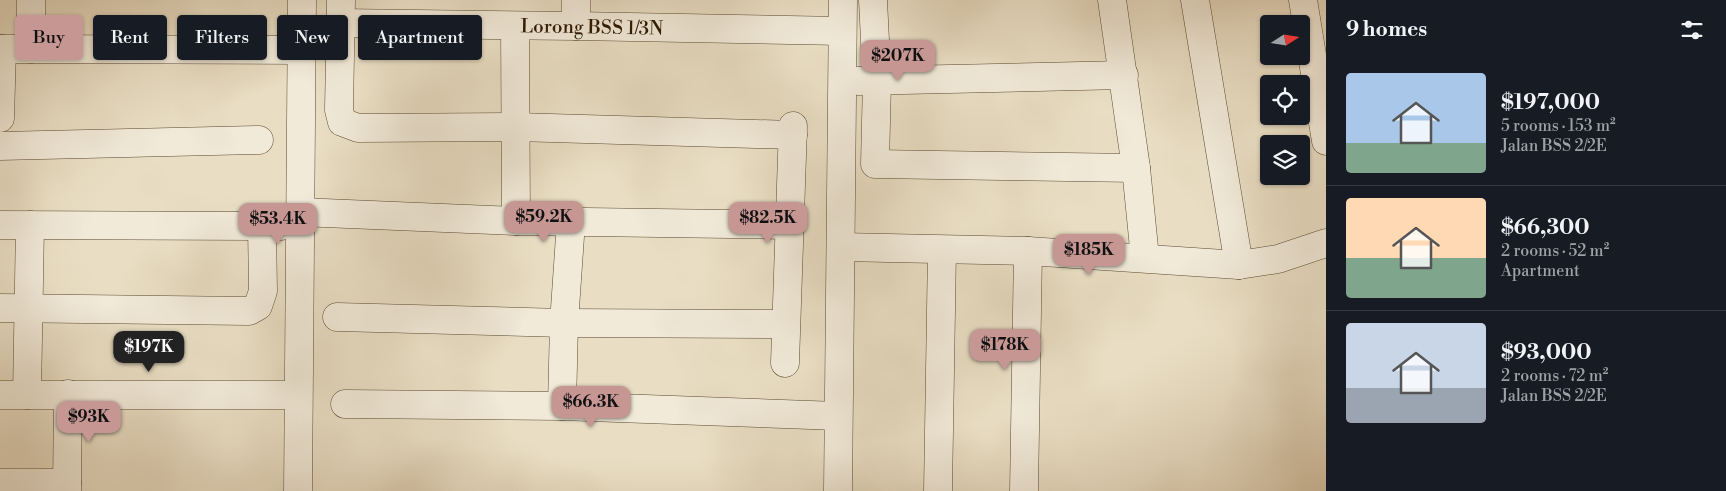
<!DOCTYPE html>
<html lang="en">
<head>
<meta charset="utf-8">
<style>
	body { margin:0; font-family:"Libre Bodoni",serif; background:#20242c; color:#f1f3f6; height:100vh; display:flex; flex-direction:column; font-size:19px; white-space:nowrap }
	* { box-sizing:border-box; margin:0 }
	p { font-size:16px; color:#9ea1a6 }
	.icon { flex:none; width:28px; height:28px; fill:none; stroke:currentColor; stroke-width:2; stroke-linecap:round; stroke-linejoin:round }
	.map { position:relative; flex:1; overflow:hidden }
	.drawer { display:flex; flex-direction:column; background:#171b24; width:400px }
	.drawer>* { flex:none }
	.top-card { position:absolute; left:15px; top:15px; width:475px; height:45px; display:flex; gap:10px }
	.needle { width:32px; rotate:78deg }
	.fabs { position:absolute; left:1260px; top:15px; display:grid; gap:10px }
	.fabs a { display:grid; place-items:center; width:50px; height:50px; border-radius:5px; background:#171b24; box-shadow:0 1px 4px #0004; font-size:25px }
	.price { position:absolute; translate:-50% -42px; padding:0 11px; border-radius:10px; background:#c59692; color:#111; font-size:16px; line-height:32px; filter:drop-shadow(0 1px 2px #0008) }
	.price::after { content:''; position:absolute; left:50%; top:30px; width:15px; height:11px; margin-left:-8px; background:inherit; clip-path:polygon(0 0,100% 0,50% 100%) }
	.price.current { background:#222; color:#fff }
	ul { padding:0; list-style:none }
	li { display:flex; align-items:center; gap:15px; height:125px; padding:0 20px }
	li+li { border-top:1px solid #363941 }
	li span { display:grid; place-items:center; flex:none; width:140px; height:100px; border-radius:5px; color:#555 }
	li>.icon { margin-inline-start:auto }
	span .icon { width:60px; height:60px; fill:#fffc; stroke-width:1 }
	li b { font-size:21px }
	h2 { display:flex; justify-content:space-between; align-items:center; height:60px; padding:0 20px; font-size:21px }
	.tag { padding:0 18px; border-radius:5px; background:#171b24; box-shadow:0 1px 4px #0004; font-size:18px; line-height:45px }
	.tag.current { background:#c59692; color:#111 }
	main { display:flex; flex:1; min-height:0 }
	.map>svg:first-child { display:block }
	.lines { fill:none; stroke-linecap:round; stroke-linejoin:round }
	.minor-casing { stroke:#5b4a31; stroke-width:29 }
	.minor { stroke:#f1ead9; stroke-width:28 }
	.labels { text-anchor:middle; stroke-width:4; stroke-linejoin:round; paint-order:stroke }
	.street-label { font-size:19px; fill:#2c1800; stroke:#f1ead9 }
</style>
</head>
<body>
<main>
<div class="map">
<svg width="1326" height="491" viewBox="0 0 1326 491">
	<rect width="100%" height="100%" fill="#e9dec4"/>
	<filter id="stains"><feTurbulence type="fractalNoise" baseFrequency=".004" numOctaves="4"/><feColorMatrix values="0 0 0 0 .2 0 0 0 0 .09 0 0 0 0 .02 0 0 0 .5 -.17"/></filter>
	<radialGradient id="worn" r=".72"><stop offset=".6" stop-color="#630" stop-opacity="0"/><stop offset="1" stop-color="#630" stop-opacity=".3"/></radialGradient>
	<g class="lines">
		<defs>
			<g id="minor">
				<path d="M341,0L339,110L342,122L358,128L516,127L793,135"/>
				<path d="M576,0V26"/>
				<path d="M873,0L877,81L875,164L1136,168"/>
				<path d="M1112,0L1136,168L1145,258"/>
				<path d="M1195,0L1239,265"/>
				<path d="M1303,0L1326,141"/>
				<path id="s1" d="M341,23L576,26L842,31"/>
				<path d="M515,26L516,221"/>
				<path d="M0,49L301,50"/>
				<path d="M31,49V0"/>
				<path d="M858,81L1124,75"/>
				<path d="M0,118L2,49"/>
				<path d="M0,146L259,140"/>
				<path d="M300,212L516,221L791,225"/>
				<path d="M0,225L281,226"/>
				<path d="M841,247L1028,251L1239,265L1278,259L1326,243"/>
				<path d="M0,308L249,311L258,306L263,291L262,226"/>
				<path d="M337,317L564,323L785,324"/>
				<path d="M785,363L793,126"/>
				<path d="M0,395H298"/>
				<path d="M27,395L30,225"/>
				<path d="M345,404L562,406L838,416"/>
				<path d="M562,406L564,323L571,222"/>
				<path d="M0,483H67"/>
				<path d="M67,491L68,394"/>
				<path d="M298,491L302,0"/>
				<path d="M838,491L843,0"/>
				<path d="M938,491L942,250"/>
				<path d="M1024,491L1028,251"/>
			</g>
		</defs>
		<use href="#minor" class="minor-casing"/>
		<use href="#minor" class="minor"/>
	</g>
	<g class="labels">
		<g class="street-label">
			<text dy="7" stroke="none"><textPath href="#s1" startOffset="251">Lorong BSS 1/3N</textPath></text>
		</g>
	</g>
	<rect width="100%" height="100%" filter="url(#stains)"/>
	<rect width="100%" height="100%" fill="url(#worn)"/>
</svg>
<div class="fabs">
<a><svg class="needle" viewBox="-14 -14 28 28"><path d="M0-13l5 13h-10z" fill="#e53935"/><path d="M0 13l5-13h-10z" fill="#9ea1a6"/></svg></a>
<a><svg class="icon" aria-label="locate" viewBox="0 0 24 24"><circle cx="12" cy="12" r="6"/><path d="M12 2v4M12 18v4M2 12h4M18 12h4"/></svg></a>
<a><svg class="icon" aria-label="layers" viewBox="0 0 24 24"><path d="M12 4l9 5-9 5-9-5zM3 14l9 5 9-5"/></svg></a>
</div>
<b class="price" style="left:898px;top:82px">$207K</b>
<b class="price" style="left:544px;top:243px">$59.2K</b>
<b class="price" style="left:768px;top:244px">$82.5K</b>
<b class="price" style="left:278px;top:245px">$53.4K</b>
<b class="price" style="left:1089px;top:276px">$185K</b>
<b class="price" style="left:1005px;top:371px">$178K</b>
<b class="price current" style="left:149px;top:373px">$197K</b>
<b class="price" style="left:591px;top:428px">$66.3K</b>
<b class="price" style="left:89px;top:443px">$93K</b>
<div class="top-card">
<a class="tag current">Buy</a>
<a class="tag">Rent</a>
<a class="tag">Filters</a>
<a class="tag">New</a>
<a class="tag">Apartment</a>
</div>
</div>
<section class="drawer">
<h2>9 homes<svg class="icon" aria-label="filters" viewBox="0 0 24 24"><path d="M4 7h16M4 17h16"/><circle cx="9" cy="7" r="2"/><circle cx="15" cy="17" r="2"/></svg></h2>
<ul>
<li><span style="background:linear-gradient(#a9c7e8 70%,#7fa58c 0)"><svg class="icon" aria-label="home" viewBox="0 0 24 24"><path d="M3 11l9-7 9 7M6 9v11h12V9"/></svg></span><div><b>$197,000</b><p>5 rooms · 153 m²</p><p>Jalan BSS 2/2E</p></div></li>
<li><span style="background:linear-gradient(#ffd9b3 60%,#7fa58c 0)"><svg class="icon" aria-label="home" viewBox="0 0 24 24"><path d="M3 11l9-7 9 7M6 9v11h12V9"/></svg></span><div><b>$66,300</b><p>2 rooms · 52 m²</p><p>Apartment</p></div></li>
<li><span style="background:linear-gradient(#c9d6e8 65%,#9aa5b1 0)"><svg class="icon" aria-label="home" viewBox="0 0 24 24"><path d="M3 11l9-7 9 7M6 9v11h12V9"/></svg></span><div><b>$93,000</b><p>2 rooms · 72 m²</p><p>Jalan BSS 2/2E</p></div></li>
</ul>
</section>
</main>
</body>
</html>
